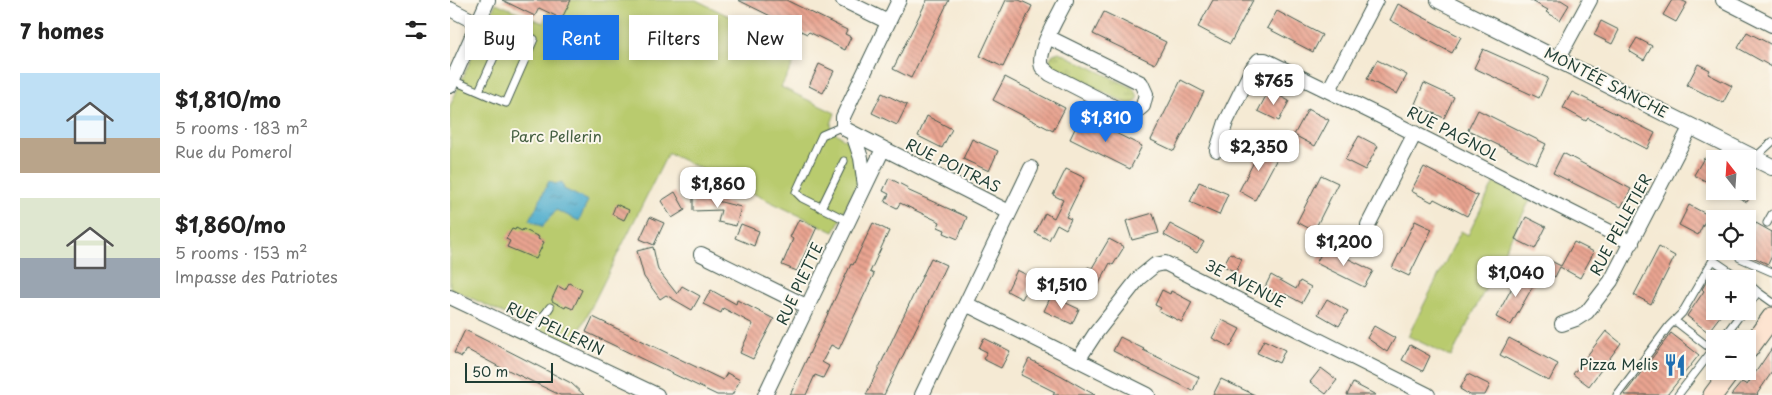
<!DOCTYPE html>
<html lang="en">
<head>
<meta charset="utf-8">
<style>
	body { margin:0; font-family:"Playpen Sans",sans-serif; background:#f2f2f2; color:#222; height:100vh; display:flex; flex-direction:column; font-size:19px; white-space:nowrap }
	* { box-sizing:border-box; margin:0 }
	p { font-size:16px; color:#767676 }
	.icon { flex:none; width:28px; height:28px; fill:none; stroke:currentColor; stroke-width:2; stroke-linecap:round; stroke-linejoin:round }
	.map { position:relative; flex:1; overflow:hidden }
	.drawer { display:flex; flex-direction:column; background:#fff; width:450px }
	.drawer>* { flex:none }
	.guide { position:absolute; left:15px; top:15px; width:475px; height:45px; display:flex; gap:10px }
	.needle { width:32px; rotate:343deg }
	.buttons { position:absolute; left:1256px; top:150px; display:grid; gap:10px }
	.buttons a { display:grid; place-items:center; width:50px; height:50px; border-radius:0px; background:#fff; box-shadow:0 2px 8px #0003; font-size:25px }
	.scale { position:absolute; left:15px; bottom:12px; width:88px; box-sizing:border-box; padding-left:5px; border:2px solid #1f3d34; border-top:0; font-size:14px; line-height:18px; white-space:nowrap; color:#1f3d34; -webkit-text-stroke:4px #fbf7ec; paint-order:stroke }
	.price { position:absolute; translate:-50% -42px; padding:0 11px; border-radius:10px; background:#fff; color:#222; font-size:16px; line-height:32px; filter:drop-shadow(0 1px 2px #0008) }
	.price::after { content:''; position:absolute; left:50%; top:30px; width:15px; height:11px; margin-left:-8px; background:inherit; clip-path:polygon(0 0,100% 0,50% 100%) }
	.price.selected { background:#1a73e8; color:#fff }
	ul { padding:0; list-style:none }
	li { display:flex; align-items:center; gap:15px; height:125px; padding:0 20px }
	li span { display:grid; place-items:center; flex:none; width:140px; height:100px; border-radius:0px; color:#555 }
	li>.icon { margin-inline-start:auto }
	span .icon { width:60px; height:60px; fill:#fffc; stroke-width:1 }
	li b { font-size:21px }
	h2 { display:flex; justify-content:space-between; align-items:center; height:60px; padding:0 20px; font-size:21px }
	.pill { padding:0 18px; border-radius:0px; background:#fff; box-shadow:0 2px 8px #0003; font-size:18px; line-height:45px }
	.pill.selected { background:#1a73e8; color:#fff }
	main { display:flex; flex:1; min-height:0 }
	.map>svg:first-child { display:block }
	.grass { fill:url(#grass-tufts); stroke:#6c8451 }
	.park { fill:#b9cb6e; stroke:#6c8451 }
	.water { fill:url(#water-ripples); stroke:#377580 }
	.building { fill:url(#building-back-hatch) }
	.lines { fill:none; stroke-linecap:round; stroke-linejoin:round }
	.service-casing { stroke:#3f574c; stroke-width:9 }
	.minor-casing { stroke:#3f574c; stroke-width:16 }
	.tertiary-casing { stroke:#3f574c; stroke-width:18 }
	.secondary-casing { stroke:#3f574c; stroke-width:21 }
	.service { stroke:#fff; stroke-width:7 }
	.minor { stroke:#fff; stroke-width:14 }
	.tertiary { stroke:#fff; stroke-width:16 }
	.secondary { stroke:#fde4d1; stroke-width:19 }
	.labels { text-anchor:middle; stroke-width:4; stroke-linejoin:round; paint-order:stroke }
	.street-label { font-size:15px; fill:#1f3d34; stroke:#fbf7ec }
	.park-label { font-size:15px; fill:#466042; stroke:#fbf7ec }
	.poi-label { font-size:15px; fill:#1f3d34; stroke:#fbf7ec; text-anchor:end }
</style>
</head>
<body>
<main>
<section class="drawer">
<h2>7 homes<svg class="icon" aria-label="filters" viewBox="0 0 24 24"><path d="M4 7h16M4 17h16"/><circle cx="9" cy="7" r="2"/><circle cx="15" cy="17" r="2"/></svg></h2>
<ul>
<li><span style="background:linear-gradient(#bfe0f5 65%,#b9a48a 0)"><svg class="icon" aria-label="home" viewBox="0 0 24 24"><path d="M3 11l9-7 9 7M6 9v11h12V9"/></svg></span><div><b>$1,810/mo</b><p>5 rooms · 183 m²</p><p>Rue du Pomerol</p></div></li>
<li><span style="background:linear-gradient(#dfe7d0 60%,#9aa5b1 0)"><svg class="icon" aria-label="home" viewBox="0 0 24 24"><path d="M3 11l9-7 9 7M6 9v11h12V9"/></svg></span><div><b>$1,860/mo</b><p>5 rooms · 153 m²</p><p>Impasse des Patriotes</p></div></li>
</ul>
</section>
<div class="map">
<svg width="1322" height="395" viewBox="0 0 1322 395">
	<defs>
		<pattern id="grass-tufts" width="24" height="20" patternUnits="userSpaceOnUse" patternTransform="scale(1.25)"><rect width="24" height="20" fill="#b9cb6e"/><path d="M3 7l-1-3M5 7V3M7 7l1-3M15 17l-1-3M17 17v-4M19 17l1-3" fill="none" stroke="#96a65b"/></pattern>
		<pattern id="water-ripples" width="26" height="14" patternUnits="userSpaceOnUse" patternTransform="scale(1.25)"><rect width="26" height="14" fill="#4fadcd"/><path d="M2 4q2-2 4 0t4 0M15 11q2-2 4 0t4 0" fill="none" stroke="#418ea7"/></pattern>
		<pattern id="building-back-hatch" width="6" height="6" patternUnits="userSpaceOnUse" patternTransform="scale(1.25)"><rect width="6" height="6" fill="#eaa491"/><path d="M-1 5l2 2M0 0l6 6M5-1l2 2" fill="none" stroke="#bd8777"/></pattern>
	</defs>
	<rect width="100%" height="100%" fill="#fbf7ec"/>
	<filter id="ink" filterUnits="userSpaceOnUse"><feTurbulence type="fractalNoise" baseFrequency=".02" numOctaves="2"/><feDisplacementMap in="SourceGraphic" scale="10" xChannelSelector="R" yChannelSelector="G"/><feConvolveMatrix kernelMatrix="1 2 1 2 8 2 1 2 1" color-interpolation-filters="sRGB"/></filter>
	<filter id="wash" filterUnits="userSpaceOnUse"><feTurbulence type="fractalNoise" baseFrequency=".0096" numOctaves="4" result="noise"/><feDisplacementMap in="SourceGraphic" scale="20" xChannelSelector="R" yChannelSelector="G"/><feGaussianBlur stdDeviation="1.12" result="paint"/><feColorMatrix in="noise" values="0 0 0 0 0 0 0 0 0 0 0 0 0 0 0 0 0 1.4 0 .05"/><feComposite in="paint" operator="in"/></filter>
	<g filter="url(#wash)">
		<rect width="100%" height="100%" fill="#f5ead4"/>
		<path class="grass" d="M609,52L683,88L687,94C689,100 684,105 678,104L604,68L601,66L600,58L603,54Z"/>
		<path class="park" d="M121,0H246L350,51L331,87L385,113L381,124L382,130L398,142L403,149L408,182L384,232L218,153L122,346L0,288V106L46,3L93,23L100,8Z
			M1044,182L1080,200L1001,357L958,336L1011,231L1018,235Z"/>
		<path class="water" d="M99,181L105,184L112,182L114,189L138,201L129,221L106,210C102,218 96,219 93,227L80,220Z"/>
		<g id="blocks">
			<path class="building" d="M52,0H121L106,30V16L89,8L85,16Z
				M288,0H336L397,30L395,34L401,37L395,50L359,32L357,34Z
				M477,0H499L461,78L443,69Z
				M556,0H569L582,6L553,67L530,56Z
				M763,0H803L780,44L748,27Z
				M1080,0H1111L1119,5L1110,20L1096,12L1098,10Z
				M1222,0H1231L1237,3L1226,22L1213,15Z
				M948,4L1011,37L1002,53L940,20Z
				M827,11L872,35L863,52L817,28Z
				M654,12L716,42L705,64L643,34Z
				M1151,21L1169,30L1162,44L1144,35Z
				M1297,32L1322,45V67L1288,48Z
				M1187,38L1202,46L1194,60L1179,51Z
				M1033,49L1098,78L1089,98L1024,68Z
				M927,60L957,75L947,94L917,79Z
				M369,64L384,71L373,93L359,86Z
				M1248,64L1260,70L1258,74L1282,86L1273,103L1237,85Z
				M555,77L615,108L603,131L543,100Z
				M731,80L754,92L724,151L701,140Z
				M974,83L1004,97L994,118L965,104Z
				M819,90L839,101L829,121L808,111Z
				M1122,92L1205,133L1197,149L1138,118L1136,121L1113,108Z
				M432,93L457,105L447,125L422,113Z
				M858,109L879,120L865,146L844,135Z
				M1028,110L1096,144L1086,164L1018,130Z
				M477,116L502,129L492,148L468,136Z
				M631,116L692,146L680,169L620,139Z
				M909,136L928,146L915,170L895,160Z
				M522,139L548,151L539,171L513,159Z
				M813,144L830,153L805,200L789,191Z
				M1113,153L1181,189L1171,207L1103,173Z
				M1254,158L1265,164V186L1244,175Z
				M974,167L1028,196L1017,216L984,199L982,202L961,191Z
				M616,169L635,178L616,217L621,219L616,229L607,224L599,240L585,233L595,213L604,218L613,200L603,195Z
				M871,175L888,183L864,231L847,222Z
				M439,178L458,188L457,190L517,217L508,239L494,233L495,230L488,227L490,222L450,203L447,208L435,202L439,194L433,191Z
				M749,182L778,194L769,215L740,202Z
				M1276,191H1303L1297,202Z
				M225,192L235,210L222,218L211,201Z
				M263,195V200L291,207L286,226L268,222L271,210L243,211V196Z
				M166,204L179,210L174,220L162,214Z
				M1239,205L1258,215L1248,235L1229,225Z
				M703,213L709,233L682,240L676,221Z
				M200,217L214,223L204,245L190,239Z
				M1076,217L1096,227L1085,249L1065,239Z
				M349,219L367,227L347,271L332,265L343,239L340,237Z
				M965,221L982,229L959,276L942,268Z
				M423,223L439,231L420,272L424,274L389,349L381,345L372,362L379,366L373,378L365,375L356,395H340L401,264L403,265Z
				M1306,223L1322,232V256L1318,264L1298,255V238Z
				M291,224L309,231L304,246L285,238Z
				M720,224L754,242L747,253L714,235Z
				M66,228L72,231L73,229L89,237L88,239L94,242L86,259L57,247L60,241L56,239L62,229L65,230Z
				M659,239L674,247L663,265L660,263L643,295L626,286L632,274L634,275L638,267L642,268Z
				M1124,242L1144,252L1130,278L1110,267L1105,277L1091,270L1097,259L1111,266Z
				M203,247L208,270L227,294L232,286L250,296L242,310L216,295L210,299L194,277L187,251Z
				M875,247L923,271L914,287L866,263Z
				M1209,247L1225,256L1201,304L1184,295Z
				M780,253L792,259L786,272L773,266Z
				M481,258L496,265L472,316L434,395H416Z
				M1265,268L1281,279H1265V311H1274L1258,332L1237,316L1254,291L1252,289Z
				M567,270L583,278L572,299L557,291Z
				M1071,271L1087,279L1061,325L1046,317Z
				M821,275L846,289L850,281L861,287L852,303L835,294L832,299L814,289Z
				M119,283L132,290L123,309L116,306L115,308L102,301V299L108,286L115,290Z
				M261,290L286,304L287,300L324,319L303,359L290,353L303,324L273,308L271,313L253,304Z
				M712,290L720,294L721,291L742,302L732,322L709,311L711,308L705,305Z
				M601,296L629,309L622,324L594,311Z
				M877,299L898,311L889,326L868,314Z
				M143,317L273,380L277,373L290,380L282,395H267L136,332Z
				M772,320L790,329L780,347L762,338Z
				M924,326L945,338L937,352L917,338Z
				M15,330L43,344V343L121,383L134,395H110L56,369L55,370L16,349L12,357L4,353Z
				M1156,331L1171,343L1139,386L1123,374Z
				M1221,333L1249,355L1217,395H1174Z
				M670,337L694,349L693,350L749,377L743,391L663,351Z
				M534,338L560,351L551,368L533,359L537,352L529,348Z
				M1059,338L1108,364L1099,381L1050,355Z
				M814,340L835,350L829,363L807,353Z
				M960,345L980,356L973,371L952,360Z
				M1322,348V372L1307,394L1308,395H1281L1292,382L1297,385Z
				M579,359L612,376L645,395H603L605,392L571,375Z
				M871,368L887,380L876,394L860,382Z
				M1018,374L1040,385L1035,395H1020L1010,389Z
				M771,379L805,395H763Z
				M903,383L926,395H897Z"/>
		</g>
	</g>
	<g filter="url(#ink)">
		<use href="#blocks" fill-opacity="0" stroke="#3f574c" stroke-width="1"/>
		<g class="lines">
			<defs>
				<path id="service" d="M2,80C21,88 38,96 56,103L84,39L57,28L29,91
					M393,126L372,135L346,192L352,198L398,221
					M1306,159L1310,153L1322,142
					M371,208L394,161
					M1317,223L1322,214
					M1290,258L1322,272
					M1298,283L1308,292
					M1298,306L1308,292L1322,302
					M1225,321L1265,352
					M79,335C84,324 94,317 100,307
					M1272,339L1293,311
					M1167,395L1219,326L1232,313L1263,260L1291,279
					M1228,395L1265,347"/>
				<path id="minor" d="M393,0L438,22
					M449,0L393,117V126L397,130L559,212
					M1273,0L1322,25
					M0,9L27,23
					M598,37L691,83L696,94L693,106L686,112H674L600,74L592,67C586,51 609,15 616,0
					M1108,59L1140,0
					M0,86L38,0
					M879,90L926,0
					M403,134L411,158L415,186
					M767,150L776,122L803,67L809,60H815L942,122L1182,243
					M918,225L965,133
					M251,254L358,307
					M0,297L207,395
					M516,304L698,395
					M1112,324L1126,319L1137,312L1161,281L1241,126
					M628,360L645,334L689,278L705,265L715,263L978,395
					M315,395L433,149
					M472,395L581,168"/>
				<path id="tertiary" d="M989,0L1322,167"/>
				<path id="secondary" d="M1298,350L1322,317
					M1263,395L1281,371"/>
			</defs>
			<use href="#service" class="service-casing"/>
			<use href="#minor" class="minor-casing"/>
			<use href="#tertiary" class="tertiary-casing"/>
			<use href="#secondary" class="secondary-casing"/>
			<use href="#service" class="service"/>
			<use href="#minor" class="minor"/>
			<use href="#tertiary" class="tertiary"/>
			<use href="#secondary" class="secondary"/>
		</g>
	</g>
	<defs>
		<symbol id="restaurant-bare" viewBox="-9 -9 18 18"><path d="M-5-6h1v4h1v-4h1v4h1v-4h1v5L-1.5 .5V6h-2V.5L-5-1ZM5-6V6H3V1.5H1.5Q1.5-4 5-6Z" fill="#1f6fb2" stroke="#fbf7ec" stroke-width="2.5" paint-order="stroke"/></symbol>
	</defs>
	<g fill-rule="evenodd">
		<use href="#restaurant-bare" x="1209" y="349" width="32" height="32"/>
	</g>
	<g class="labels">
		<g class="street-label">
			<text transform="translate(1156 83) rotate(27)" y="5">MONTÉE SANCHE</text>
			<text transform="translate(1003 134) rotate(27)" y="5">RUE PAGNOL</text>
			<text transform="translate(503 166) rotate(26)" y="5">RUE POITRAS</text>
			<text transform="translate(1171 225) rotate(-62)" y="5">RUE PELLETIER</text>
			<text transform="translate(350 284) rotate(-65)" y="5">RUE PIETTE</text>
			<text transform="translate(795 284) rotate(27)" y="5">3E AVENUE</text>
			<text transform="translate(105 329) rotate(25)" y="5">RUE PELLERIN</text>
		</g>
		<g class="park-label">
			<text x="106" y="142">Parc Pellerin</text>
		</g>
		<g class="poi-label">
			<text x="1208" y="370">Pizza Melis</text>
		</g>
	</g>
</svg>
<div class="buttons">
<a><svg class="needle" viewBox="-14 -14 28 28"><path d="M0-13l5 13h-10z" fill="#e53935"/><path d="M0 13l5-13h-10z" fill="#767676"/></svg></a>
<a><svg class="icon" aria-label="locate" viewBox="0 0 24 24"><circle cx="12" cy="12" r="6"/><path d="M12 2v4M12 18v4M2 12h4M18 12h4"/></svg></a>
<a>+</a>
<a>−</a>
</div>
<div class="scale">50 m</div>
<b class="price" style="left:824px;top:106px">$765</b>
<b class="price selected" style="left:656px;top:143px">$1,810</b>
<b class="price" style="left:809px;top:172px">$2,350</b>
<b class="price" style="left:268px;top:209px">$1,860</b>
<b class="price" style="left:894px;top:267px">$1,200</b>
<b class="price" style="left:1066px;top:298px">$1,040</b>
<b class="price" style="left:612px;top:310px">$1,510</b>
<div class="guide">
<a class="pill">Buy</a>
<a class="pill selected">Rent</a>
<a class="pill">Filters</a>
<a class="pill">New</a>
</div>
</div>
</main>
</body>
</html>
